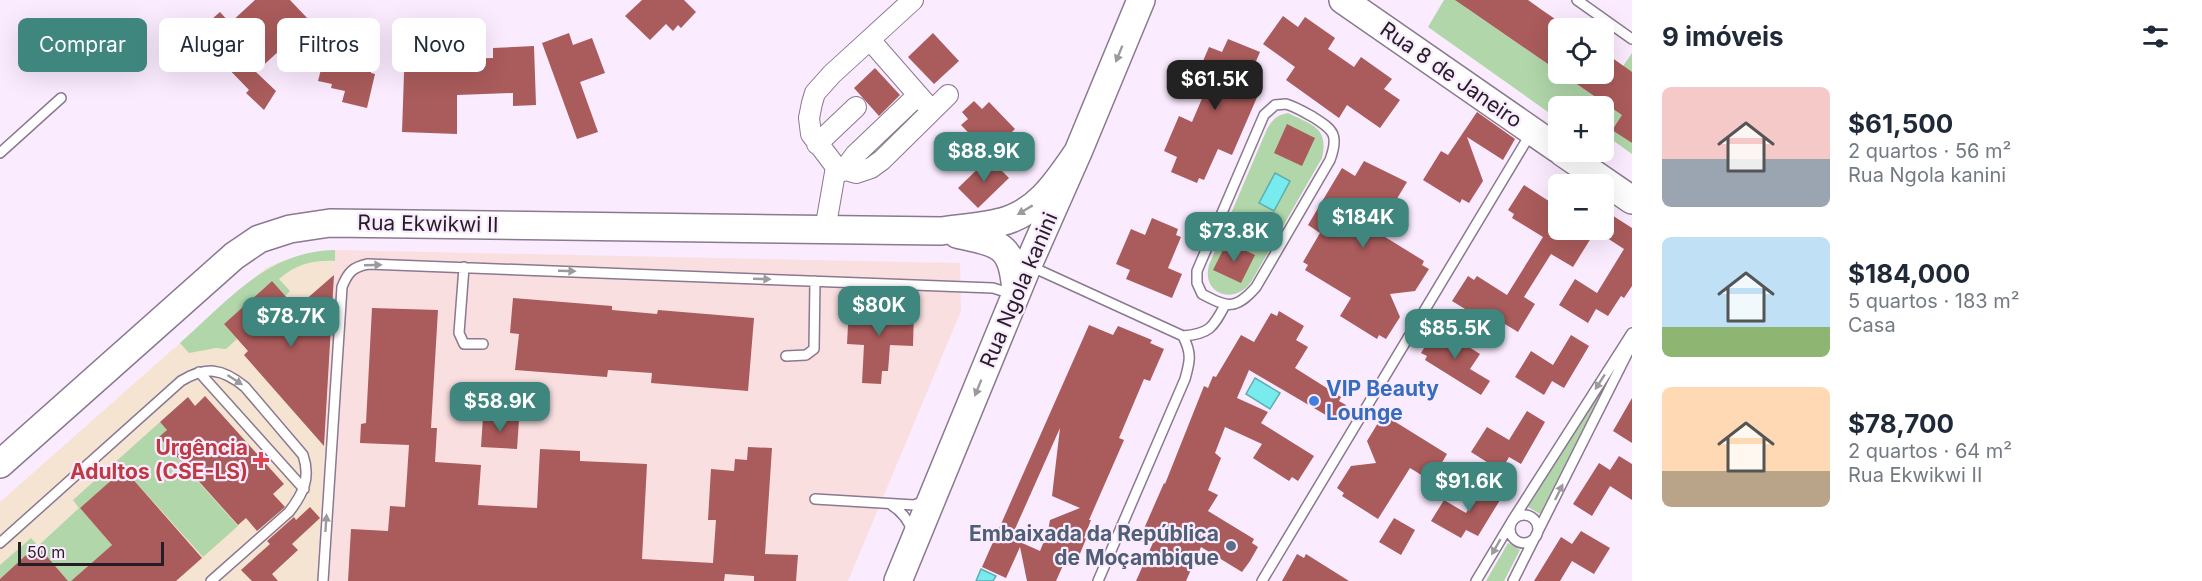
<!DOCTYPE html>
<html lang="pt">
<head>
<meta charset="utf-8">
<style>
	body { margin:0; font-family:Inter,sans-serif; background:#f2f2f3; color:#1f2937; height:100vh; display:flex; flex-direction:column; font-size:22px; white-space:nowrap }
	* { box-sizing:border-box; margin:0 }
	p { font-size:20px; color:#747a83 }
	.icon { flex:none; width:33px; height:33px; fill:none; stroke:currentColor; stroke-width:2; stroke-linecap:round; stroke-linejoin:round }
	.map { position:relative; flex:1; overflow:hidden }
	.side { display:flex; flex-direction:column; background:#fff; width:570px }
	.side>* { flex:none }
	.guide { position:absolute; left:18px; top:18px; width:570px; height:54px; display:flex; gap:12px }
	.fabs { position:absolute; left:1548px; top:18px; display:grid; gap:12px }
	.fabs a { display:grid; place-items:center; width:66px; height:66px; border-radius:9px; background:#fff; box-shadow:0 6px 24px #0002; font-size:30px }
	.scale { position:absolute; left:18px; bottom:15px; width:146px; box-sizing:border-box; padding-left:6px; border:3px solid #251e26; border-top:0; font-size:16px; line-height:21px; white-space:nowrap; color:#251e26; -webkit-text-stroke:4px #faebfe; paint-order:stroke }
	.price { position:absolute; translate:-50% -51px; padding:0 14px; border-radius:12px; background:#3f867f; color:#fff; font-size:20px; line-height:39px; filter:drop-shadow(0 2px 3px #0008) }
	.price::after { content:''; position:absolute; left:50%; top:36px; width:18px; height:14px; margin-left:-9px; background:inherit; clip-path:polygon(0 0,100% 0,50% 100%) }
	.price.selected { background:#222; color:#fff }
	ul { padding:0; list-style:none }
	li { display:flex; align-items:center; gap:18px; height:150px; padding:0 30px }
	li span { display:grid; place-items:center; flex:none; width:168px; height:120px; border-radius:9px; color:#555 }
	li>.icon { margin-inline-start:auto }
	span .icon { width:72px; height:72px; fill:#fffc; stroke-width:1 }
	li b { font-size:26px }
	h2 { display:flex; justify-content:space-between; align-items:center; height:72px; padding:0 30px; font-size:26px }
	.chip { padding:0 21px; border-radius:9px; background:#fff; box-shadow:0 6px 24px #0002; font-size:21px; line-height:54px }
	.chip.selected { background:#3f867f; color:#fff }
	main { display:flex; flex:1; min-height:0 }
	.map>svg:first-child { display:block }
	.education { fill:#fadfe0 }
	.medical { fill:#f5e4d2 }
	.green { fill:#b0d6a9 }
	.water { fill:#78ebee; stroke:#5faeb2; stroke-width:1.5 }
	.building { fill:#aa5b5b; fill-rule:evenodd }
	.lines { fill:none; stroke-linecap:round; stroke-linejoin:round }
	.lane-casing { stroke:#8a798f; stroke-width:12 }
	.street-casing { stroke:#8a798f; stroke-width:22 }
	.secondary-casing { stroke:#8a798f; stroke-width:30 }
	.lane { stroke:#fff; stroke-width:9 }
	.street { stroke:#fff; stroke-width:20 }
	.secondary { stroke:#fff; stroke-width:27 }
	.oneway { fill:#9d9a9d }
	.shop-dot { fill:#3f7fe0; stroke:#faebfe; stroke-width:2 }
	.health-dot { fill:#e0444e; stroke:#faebfe; stroke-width:2 }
	.service-dot { fill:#5c6f8a; stroke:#faebfe; stroke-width:2 }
	.labels { text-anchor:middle; stroke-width:4.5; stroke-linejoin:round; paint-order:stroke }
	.street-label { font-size:21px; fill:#251e26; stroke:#faebfe }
	.shop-label { font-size:21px; font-weight:bold; fill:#366cbe; stroke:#faebfe; text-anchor:start }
	.health-label { font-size:21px; font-weight:bold; fill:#be3a42; stroke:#faebfe; text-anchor:end }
	.service-label { font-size:21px; font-weight:bold; fill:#4e5e75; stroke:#faebfe; text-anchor:end }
</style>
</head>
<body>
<main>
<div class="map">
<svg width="1632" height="581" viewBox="0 0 1632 581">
	<rect width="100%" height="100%" fill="#faebfe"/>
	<path class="education" d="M335,250L960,263L961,311L848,581H317Z"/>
	<path class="medical" d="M335,250L317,581H0V502L249,282L266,268L284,260L321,251Z"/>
	<path class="green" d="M1444,0H1470L1465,7L1558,71V74H1562L1600,100L1632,53V102L1612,129L1632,143V154L1604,134V106H1558V119L1428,27Z
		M1288,113C1312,125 1329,127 1322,158L1251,282C1235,305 1201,295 1209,265L1267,129C1273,119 1277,115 1288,113Z
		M335,250V261C312,260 297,264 279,279L290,291L285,296L272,281L224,324L237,339L226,349L216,348L189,353L180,343C228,301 267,251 335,250Z
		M1609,377L1540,514L1528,507Z
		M160,422L167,430L159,438L238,526L203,557L124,469L80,508L112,545L71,581H68L37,546L0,579V565L31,538L38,546L79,508L73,500Z
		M1508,543L1520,550L1504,581H1486Z"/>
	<path class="water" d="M1275,173L1290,181L1274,211L1259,203Z
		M1255,378L1280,393L1270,409L1246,394Z
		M981,569L996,576L993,581H976Z"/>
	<path class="building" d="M255,0H290L309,20L289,38L292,39L256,72L276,91L264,110L246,93L249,90L195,34L220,12L230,23Z
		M642,0H684L696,12L681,28L678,25L673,31L666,24L650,40L625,16Z
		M1455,0H1528L1542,10L1558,21V71Z
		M1283,16L1298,27L1305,17L1335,38L1328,49L1354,67L1361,57L1392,79L1384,89L1400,100L1380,128L1347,105L1339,118L1286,80L1295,67L1263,44Z
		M569,33L573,45L592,38L605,73L580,82L598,132L577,139L542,43Z
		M933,33L959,61L934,84L908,57Z
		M420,36H454L453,59L493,58V48L534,46L536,105L513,106V93L457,95V134L402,132L405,45H421Z
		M1228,39L1260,52L1244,89L1258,95L1232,155L1218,149L1204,180L1199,178L1197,183L1171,172L1177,157L1164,151L1179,116L1192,122L1207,87L1194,82L1209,47L1222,52Z
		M343,41L377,49L371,73L375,74L367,108L342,102L345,91L331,88L332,84L318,81L327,46L341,49Z
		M1604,52L1632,72V143L1612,130L1622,115L1562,74H1604Z
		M875,68L900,95L879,116L854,88Z
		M974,101L982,109L989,102L1015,129L989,154L961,125L968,119L962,112Z
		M1477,112L1515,139L1503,160L1467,137L1483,181L1469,203L1462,199L1460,203L1423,180L1441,151L1448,155Z
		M1287,124L1315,138L1302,166L1274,153Z
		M989,158L1009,178L978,208L958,188Z
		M1364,161L1407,182L1377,232L1424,261L1422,265L1429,269L1415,291L1390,294L1400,317L1386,339L1379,335L1377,339L1340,316L1351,298L1305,270L1308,265L1303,262L1320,233L1308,225L1342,168L1355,176Z
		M1524,185L1558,207V230H1596L1573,267L1551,254L1524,297L1535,304L1518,332L1500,321L1496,328L1452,301L1468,276L1474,280L1477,276L1507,295L1543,237L1512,218L1514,214L1508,210Z
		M1604,210L1632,228V286L1624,298L1621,296L1608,316L1596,309L1588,323L1559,305L1575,279L1597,293L1624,249L1604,236Z
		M1152,218L1178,229L1176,235L1181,237L1168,268L1182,274L1172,298L1126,279L1130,270L1116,264L1131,229L1145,235Z
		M1227,242L1255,255L1241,283L1213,270Z
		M334,275L324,446L244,355L248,351L224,324L272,281L296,308Z
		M513,298L612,306V310L657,314L658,310L754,318L748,391L651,383L652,373L608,370L607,377L515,370L519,334L510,333Z
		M849,307L914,310L913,346L890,345L888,371H882L881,384L862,383L864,345L847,344Z
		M372,308L438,310L431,428H437L435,462L481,465L478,505L537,508L540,449L580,451V461L647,464L642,559L713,563L716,520H708L711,469L734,471L735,459L747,460L748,447L772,448L765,554L798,555L796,581H754V576L725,574L724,581H348L351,529L388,531L390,506L405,507L409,445L360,443L361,424L366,423Z
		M1279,311L1304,326L1296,340L1308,347L1295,368L1341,397L1339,401L1346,405L1336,421L1249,370L1237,398L1268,412L1261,423L1314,456L1298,481L1292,477L1289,481L1253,458L1262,444L1225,427L1215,453L1221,458L1208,490L1218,495L1208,511L1254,539L1252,543L1258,547L1250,561L1242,572L1201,547L1186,581H1136L1156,536L1143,531L1164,483L1165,484L1204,386L1208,388L1213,376L1216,377L1241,335L1254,342L1271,313L1277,316Z
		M1089,325L1113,335L1118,326L1152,340L1150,343L1164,349L1150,381L1144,379L1119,438L1124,440L1089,520H1091L1084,538L1086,539L1079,556L1069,552L1056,581H1027L1020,547L1006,578L982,567ZM1060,428L1052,496L1080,508L1050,520L1048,531L1040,551L1011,538Z
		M1437,327L1480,354L1470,369L1490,381L1481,395L1425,360L1427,356L1421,353Z
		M1571,335L1589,346L1564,388L1552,381L1544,395L1515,377L1531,351L1553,365Z
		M205,396L284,484L273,494L285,507L257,531L246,518L238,525L159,437L167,430L160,422L188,397L195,406Z
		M1632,398V443L1613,431Z
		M1527,411L1545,422L1521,464L1509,457L1501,471L1471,452L1487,427L1509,440Z
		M483,417L519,420L517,449L481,447Z
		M1381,418L1387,422L1389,418L1447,454L1431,481L1410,468L1378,519L1342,496L1344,493L1337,488L1351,466L1376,463L1367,441Z
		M1619,456L1632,464V500L1610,486L1592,516L1573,504L1599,463L1610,470Z
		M124,469L202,558L176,581H71L112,545L80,508Z
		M1484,483L1503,495L1478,536L1466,530L1461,538L1431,521L1444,500L1466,513Z
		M310,507L320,518L292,544L298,550L272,574L278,581H252L241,570L270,544L267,541L294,517L296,520Z
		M1394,518L1415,530L1401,555L1379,542Z
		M1581,531L1610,548L1594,574L1572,561L1560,581H1534L1561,537L1572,544Z
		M37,545L68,581H0V579Z
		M1297,554L1304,558L1306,554L1349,581H1282Z"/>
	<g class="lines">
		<defs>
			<path id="lane" d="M1577,0L1632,39
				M1286,104C1296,107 1304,112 1313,117C1334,130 1339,135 1330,160L1256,287C1235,311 1227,307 1202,294L1197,283V271L1264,115L1275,105Z
				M0,153L61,98
				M1030,266L1183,336
				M464,267L459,333L464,344H483
				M786,356L806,355L814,349L815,281
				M199,372L304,489
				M815,499L914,505L925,501
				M890,504C901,511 909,519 912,532
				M1510 529a14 14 0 1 1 28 0a14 14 0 1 1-28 0Z
				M0,543L181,381C206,366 222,368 245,387L303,455C311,478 303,494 289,512L211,581
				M323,581L342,287C348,272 353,267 368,264L993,288L1012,294
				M1098,581L1185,379C1190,361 1192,354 1183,336C1209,334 1213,328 1225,305
				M1262,581L1531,133
				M1476,581L1512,521L1632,333
				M1513,581L1632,344"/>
			<path id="street" d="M913,0L832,74L815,93L812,103L809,118L811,134L836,167L856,173L871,168L882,160L948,95
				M870,40L926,104
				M817,144L856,107
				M843,171L855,155L918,95
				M825,230L836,167"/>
			<path id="secondary" d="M1343,0L1558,149
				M1562,152L1632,200
				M957,234C1001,244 1013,244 1016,293
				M0,464L234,256L259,239L290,229L330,223L941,231C960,228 983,227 1001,222C1038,213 1058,181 1078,152
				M898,581L1028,265L1078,152L1141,0"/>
		</defs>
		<use href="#lane" class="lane-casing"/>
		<use href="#street" class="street-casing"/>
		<use href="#secondary" class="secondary-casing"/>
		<use href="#lane" class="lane"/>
		<use href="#street" class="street"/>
		<use href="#secondary" class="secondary"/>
	</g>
	<defs><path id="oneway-solid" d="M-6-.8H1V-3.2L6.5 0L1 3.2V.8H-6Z" transform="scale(1.5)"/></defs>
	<g class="oneway">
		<use href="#oneway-solid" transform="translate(1119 54) rotate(112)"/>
		<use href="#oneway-solid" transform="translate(1025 210) rotate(149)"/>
		<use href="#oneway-solid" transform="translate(373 265) rotate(-2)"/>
		<use href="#oneway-solid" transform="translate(567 271) rotate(2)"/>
		<use href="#oneway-solid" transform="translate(762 279) rotate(2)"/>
		<use href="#oneway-solid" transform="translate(235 380) rotate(33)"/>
		<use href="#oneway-solid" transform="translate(1600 382) rotate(123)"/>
		<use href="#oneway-solid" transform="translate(978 388) rotate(112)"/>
		<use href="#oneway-solid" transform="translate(1559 492) rotate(-64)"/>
		<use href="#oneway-solid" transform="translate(326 523) rotate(-86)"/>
		<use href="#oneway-solid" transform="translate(1496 547) rotate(120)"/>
	</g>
	<circle class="shop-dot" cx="1314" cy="401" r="6"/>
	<path class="health-dot" d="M258 451h6v6h6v6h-6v6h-6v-6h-6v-6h6z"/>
	<circle class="service-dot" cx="1231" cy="546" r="6"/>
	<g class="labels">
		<g class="street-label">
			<text transform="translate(1451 75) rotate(35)" y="7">Rua 8 de Janeiro</text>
			<text transform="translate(428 224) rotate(1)" y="7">Rua Ekwikwi II</text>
			<text transform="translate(1019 290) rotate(-67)" y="7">Rua Ngola kanini</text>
		</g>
		<g class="shop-label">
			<text x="1326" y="396">VIP Beauty<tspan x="1326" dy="24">Lounge</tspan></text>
		</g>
		<g class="health-label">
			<text x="248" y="455">Urgência<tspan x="248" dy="24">Adultos (CSE-LS)</tspan></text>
		</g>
		<g class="service-label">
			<text x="1219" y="541">Embaixada da República<tspan x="1219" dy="24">de Moçambique</tspan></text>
		</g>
	</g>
</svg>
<div class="fabs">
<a><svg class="icon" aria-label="locate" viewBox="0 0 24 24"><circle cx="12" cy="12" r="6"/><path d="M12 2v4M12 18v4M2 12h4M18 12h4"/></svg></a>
<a>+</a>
<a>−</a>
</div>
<div class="scale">50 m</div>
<b class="price selected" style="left:1215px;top:111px">$61.5K</b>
<b class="price" style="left:984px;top:183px">$88.9K</b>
<b class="price" style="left:1363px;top:249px">$184K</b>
<b class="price" style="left:1234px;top:263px">$73.8K</b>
<b class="price" style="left:879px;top:337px">$80K</b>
<b class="price" style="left:291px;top:348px">$78.7K</b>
<b class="price" style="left:1455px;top:360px">$85.5K</b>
<b class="price" style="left:500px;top:433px">$58.9K</b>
<b class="price" style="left:1469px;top:513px">$91.6K</b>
<div class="guide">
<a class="chip selected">Comprar</a>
<a class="chip">Alugar</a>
<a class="chip">Filtros</a>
<a class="chip">Novo</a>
</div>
</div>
<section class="side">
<h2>9 imóveis<svg class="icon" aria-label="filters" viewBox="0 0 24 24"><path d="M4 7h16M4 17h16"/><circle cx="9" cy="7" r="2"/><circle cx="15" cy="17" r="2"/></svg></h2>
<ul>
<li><span style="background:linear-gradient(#f6c9c9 60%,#9aa5b1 0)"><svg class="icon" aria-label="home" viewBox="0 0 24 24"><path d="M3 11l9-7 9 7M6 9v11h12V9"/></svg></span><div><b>$61,500</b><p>2 quartos · 56 m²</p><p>Rua Ngola kanini</p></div></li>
<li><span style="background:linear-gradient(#bfe0f5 75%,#8fb573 0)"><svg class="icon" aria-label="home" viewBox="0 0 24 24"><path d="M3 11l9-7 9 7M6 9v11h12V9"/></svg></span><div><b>$184,000</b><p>5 quartos · 183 m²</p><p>Casa</p></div></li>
<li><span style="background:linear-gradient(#ffd9b3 70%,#b9a48a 0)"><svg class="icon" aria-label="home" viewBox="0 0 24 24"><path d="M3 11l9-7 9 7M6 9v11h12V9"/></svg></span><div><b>$78,700</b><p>2 quartos · 64 m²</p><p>Rua Ekwikwi II</p></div></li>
</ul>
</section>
</main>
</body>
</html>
